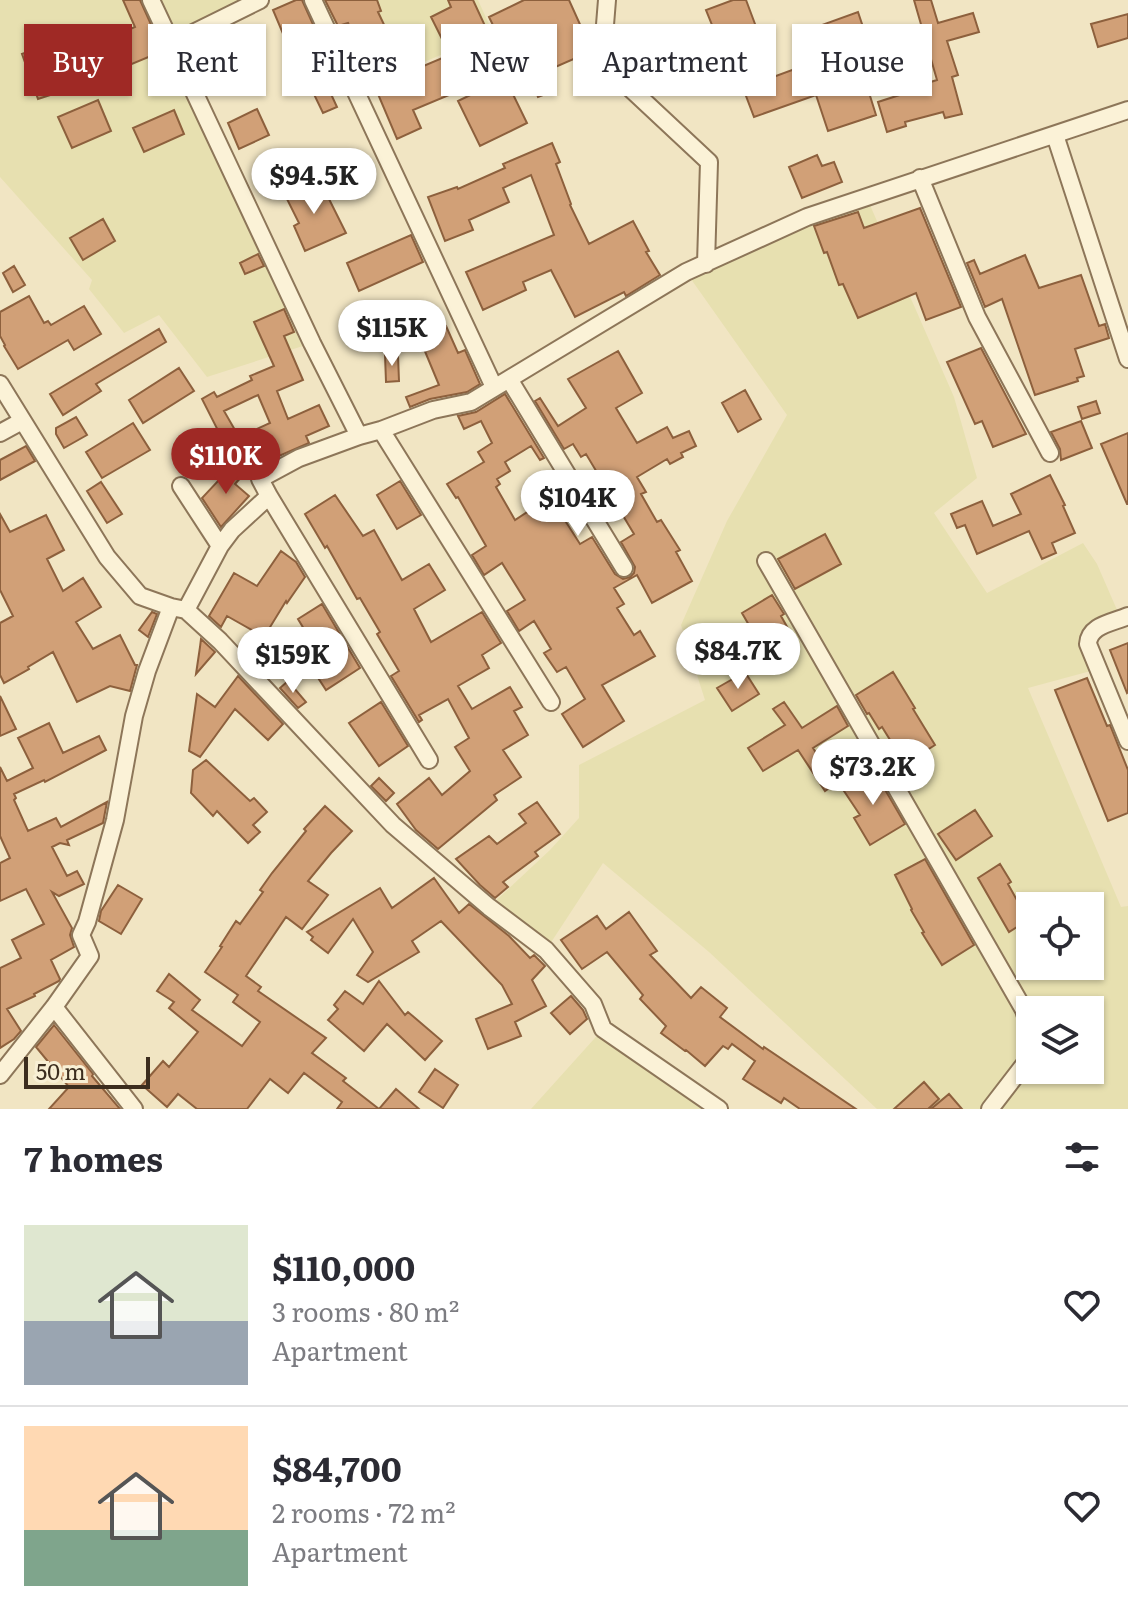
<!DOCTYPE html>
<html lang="en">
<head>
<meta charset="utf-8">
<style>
	body { margin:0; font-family:Literata,serif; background:#f7f7f7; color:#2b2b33; height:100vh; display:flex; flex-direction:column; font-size:30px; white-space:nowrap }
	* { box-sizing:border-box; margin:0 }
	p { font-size:26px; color:#7c7c81 }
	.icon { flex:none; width:44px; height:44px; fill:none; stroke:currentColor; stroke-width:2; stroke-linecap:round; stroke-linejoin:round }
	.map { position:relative; height:1109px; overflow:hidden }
	.sheet { display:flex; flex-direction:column; background:#fff; flex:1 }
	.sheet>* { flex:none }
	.banner { position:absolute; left:24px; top:24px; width:1080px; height:72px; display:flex; gap:16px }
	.buttons { position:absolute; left:1016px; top:892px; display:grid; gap:16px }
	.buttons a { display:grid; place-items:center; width:88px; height:88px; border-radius:0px; background:#fff; box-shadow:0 2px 6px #0004; font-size:40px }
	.scale { position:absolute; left:24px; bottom:20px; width:126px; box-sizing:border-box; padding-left:8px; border:4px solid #3c2d1e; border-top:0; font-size:22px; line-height:28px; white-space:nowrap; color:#3c2d1e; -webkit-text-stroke:6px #f8efd4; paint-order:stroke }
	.price { position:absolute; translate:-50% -68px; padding:0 18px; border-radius:28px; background:#fff; color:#222; font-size:26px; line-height:52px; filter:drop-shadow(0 2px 4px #0008) }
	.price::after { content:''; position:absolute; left:50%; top:48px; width:24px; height:18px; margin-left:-12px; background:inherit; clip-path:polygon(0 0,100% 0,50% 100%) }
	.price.selected { background:#9f2925; color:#fff }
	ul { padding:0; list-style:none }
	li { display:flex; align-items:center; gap:24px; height:200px; padding:0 24px }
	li+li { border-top:2px solid #e1e1e2 }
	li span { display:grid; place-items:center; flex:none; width:224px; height:160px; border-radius:0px; color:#555 }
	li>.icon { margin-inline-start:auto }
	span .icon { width:96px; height:96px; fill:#fffc; stroke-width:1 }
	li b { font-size:34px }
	h2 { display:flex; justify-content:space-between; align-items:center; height:96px; padding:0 24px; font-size:34px }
	.pill { padding:0 28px; border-radius:0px; background:#fff; box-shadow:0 2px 6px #0004; font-size:28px; line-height:72px }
	.pill.selected { background:#9f2925; color:#fff }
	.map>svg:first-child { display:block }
	.farmland { fill:#e7e0b0; fill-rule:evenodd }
	.building { fill:#d1a077; stroke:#8d603d; stroke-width:2; fill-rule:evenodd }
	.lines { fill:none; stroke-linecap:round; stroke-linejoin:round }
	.street-casing { stroke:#8d7659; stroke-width:20 }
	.street { stroke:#fbf2d7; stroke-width:16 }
</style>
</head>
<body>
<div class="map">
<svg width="1128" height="1109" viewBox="0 0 1128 1109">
	<rect width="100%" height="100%" fill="#f1e5c3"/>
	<path class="farmland" d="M0,0H260L172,44L312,343L207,377L159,315L124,333L89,289L92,280L0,177Z
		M313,0H478L493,33L355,91Z
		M866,196L954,397L977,478L934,513L987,593L1083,543L1097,564L1121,619L1092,630L1098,669L1028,688L1121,907L1128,906V1109H877L709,952L603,863L546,950L489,907L550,850L579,818V765L705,700L681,625L727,521L787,415L686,272ZM1030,906H1090V966H1030ZM1030,1010H1090V1070H1030Z
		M603,1029L719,1109H531Z"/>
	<path class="building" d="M123,0H140L163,51L115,71L102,41L135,27Z
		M296,0H302L321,42L292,55L273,10Z
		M325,0H377L381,11L378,12L407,73L447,56L461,90L413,110L421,128L397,139L375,87L377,86L348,23L338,26Z
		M448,0H473L486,28L446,47L431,17L451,7Z
		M524,0H569L592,51L546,71L554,91L538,97L515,35L501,42L489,17Z
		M733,0H746L764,48L727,62L706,10Z
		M914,0H931L938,23L973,13L979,32L947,41L958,75L952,77L962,114L945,118L943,112L905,122L906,126L887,132L878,102L915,90L914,87L937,80Z
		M858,12L865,33L852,38L876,115L828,131L816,95L754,117L743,88L806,65L805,62L828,54L819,26Z
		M1128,14V38L1098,47L1091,24Z
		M34,50L50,95L38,99L22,54Z
		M505,78L527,123L480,146L458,101Z
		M324,79L337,107L323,113L310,86Z
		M98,100L111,131L72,148L58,117Z
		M257,109L269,135L239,149L228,123Z
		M174,110L184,134L144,152L133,128Z
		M552,143L560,162L556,164L571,204L570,205L589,244L633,221L649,251L646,252L660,275L626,296L624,292L575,317L551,270L523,282L526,290L483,310L466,272L554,235L531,175L503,188L509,202L469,220L473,230L445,241L428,197L457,187L458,189L505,168L503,164Z
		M817,155L822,166L834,162L842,182L802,198L789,167Z
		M319,179L346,233L305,251L294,226L299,223L285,195Z
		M920,208L961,307L926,320L916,293L858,318L843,284L839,285L827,252L824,253L814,226L858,212L864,228Z
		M103,219L115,241L83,260L70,238Z
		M411,235L423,262L359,291L347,263Z
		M258,254L264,266L245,274L240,263Z
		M1025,255L1039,288L1081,275L1099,326L1105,324L1109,338L1075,349L1084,376L1077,378L1078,381L1035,395L1002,299L985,307L967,263L974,260L980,274Z
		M14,266L25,285L13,292L3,273Z
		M29,296L44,323L48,321L51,325L84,306L101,334L74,350L68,340L18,369L4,346L5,345L0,336V312Z
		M284,309L294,332L284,336L303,380L277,391L288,419L319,405L329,426L306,436L309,443L279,456L277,452L238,470L202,399L214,392L217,397L252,380L250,376L274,366L254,322ZM258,395L270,423L239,437L224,411Z
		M446,326L458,353L465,350L480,384L467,392L430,399L410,407L406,397L439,385L419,337Z
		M159,329L166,342L96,384L101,391L63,415L50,394Z
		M981,348L1026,434L993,447L982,421L975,424L947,362Z
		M618,351L642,393L616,408L637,443L667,427L673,438L689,431L696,446L681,453L683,457L670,464L667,459L637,477L646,492L641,494L657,522L661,520L680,550L676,552L692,581L652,603L637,575L614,588L624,604L617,608L634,635L640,631L655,656L602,685L624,721L583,747L562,714L585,699L566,667L557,672L544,653L551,649L534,621L519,631L507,611L525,600L502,563L484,575L472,555L486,546L458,497L456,498L447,484L484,462L478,452L492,443L481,421L464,429L458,416L476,412L505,394L544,458L540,460L531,446L505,462L510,471L497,479L500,484L496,487L515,520L550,497L580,544L592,537L615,574L623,579L630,577L634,573L635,567L621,542L634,534L586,454L581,457L573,444L564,449L535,401L540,398L558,426L586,408L568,379Z
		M385,355H398L399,381L386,382Z
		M179,368L194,391L143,423L129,400Z
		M745,390L761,419L738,432L722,403Z
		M1096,401L1100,413L1082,419L1078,407Z
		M76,417L87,435L64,448L56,434V428Z
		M1081,421L1092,448L1061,460L1060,449L1051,432Z
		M133,423L150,450L102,478L86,452Z
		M1128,433V504H1127L1101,444Z
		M26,446L35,461L0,480V460Z
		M232,466L243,475L235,484L249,496L221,527L202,498Z
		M1050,475L1065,505L1063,506L1075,533L1052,543L1056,553L1042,559L1029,531L977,554L965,525L957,528L951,514L982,501L993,526L1021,514L1011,494Z
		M400,481L421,515L397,529L377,495Z
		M101,482L122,514L107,523L87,491Z
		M335,495L363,536L374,530L402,580L429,564L445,590L414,609L431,642L482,612L501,643L482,655L489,668L458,686L472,709L510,687L522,707L514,711L528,735L503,750L521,777L494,795L497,800L438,849L416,830L397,804L429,778L442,795L470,771L455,747L469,738L448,699L419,715L422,720L419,722L391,676L399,671L377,634L380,632L360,598L357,599L327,546L325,548L305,514Z
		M0,514L10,532L46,515L64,550L47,559L63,591L83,578L101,607L76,622L93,649L120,635L135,665H137L130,691L110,686L77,702L53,652L28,667L29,669L4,683L0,675V623L13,616L0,590Z
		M825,534L841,564L795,589L778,559Z
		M281,551L296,562L305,577L287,603L286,601L264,637L227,616L221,627L209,616L234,573L257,586Z
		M772,595L784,614L781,616L794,639L749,664L740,648L757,639L742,613Z
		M322,604L360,668L326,690L311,667L322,659L298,619Z
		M152,612L157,614L148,637L139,630Z
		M201,639L215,652L196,674L200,647Z
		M1128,643V692L1127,693L1110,650Z
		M745,672L759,694L732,711L717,688Z
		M893,672L915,708L913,709L935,745L905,764L882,727L879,729L869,713L867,714L856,695Z
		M238,676L283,724L268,740L235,709L200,757L189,751L197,694L215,707Z
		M1087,678L1107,726L1110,725L1128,770V813L1108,821L1055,690Z
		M288,681L306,702L298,708L280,688Z
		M0,696L16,729L0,736Z
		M381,702L408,746L379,766L349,723Z
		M784,702L802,728L837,706L848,726L813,748L836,783L825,791L798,750L763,771L748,748L785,725L773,709Z
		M49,723L63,753L99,736L106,750L45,782L44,780L14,794L16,798L14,800L28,831L56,818L61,827L107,802L103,823L67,840L69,845L60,843L52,847L67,876L77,871L84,884L59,896L52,892L72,928L70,935L74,947L51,960L60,979L59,981L34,994L35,996L7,1009L21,1031L14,1039L0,1048V968L21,958L12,940L44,924L26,889L0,901V863L10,858L0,836V767L7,781L33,768L18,738Z
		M206,760L250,801L254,798L267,812L253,825L260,832L248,843L217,811L213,816L191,793L193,770Z
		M873,769L905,824L870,845L854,818L860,815L842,788Z
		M379,778L394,793L386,801L371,786Z
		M537,802L560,834L535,852L538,856L503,882L508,887L495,898L480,885L456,859L489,836L497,844L526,823L519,814Z
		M325,806L352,831L331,853L308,881L328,895L302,929L286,917L246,976L261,987L258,991L326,1038L312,1053L346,1078L343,1081L379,1109H337L342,1102L304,1073L288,1093L270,1079L247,1109H197L178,1094L167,1107L142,1085L163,1061L169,1067L198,1032L169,1008L174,1002L157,991L169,974L200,1000L192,1010L242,1046L260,1022L233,1002L238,995L205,972L222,947L220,946L236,921L240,924L263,892L260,890L272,873L306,831L304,829Z
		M975,810L992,836L956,860L938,834Z
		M925,859L974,945L942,965L922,933L924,932L911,910L912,909L895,875Z
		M1000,864L1011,882L1008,884L1028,920L1009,932L978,878Z
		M434,878L459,913L469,904L509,936L530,958L534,955L545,966L532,980L546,1006L515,1022L521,1036L488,1049L476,1019L512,1004L502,985L441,921L412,941L419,952L368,982L357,975L373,952L353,919L328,953L311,940L313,937L307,932L380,888L392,908Z
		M118,885L142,899L121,934L99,921L101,911Z
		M629,912L657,951L650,955L691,998L701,987L727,1008L720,1017L763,1049L764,1047L856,1109H800L784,1098L781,1103L743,1079L755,1061L732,1044L728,1049L723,1046L705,1066L686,1050L685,1051L661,1033L666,1026L640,999L643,995L607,952L582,969L561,940L597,916L606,929Z
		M379,981L405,1015L408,1012L442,1041L425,1060L387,1024L364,1051L328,1020L338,1009L334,1005L345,991L363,1004Z
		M571,996L583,1010L587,1019L570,1034L551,1013Z
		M54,1025L93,1074L92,1076L120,1109H49L69,1087L36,1047Z
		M435,1069L458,1085L443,1108L419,1092Z
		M924,1082L939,1099L928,1109H894Z
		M396,1089L419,1109H379Z
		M949,1094L962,1109H931Z"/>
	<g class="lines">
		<defs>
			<path id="street" d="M151,0L312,343L359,436
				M313,0L494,387
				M607,0L602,62L709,162L706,264
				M171,44L260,0
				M1055,135L1128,359
				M920,178L977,317L1050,453
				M509,379L624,568
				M0,384L107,557L140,596L171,607L186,610L220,641L393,825L489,907L546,950L593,1004L603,1029L719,1109
				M381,430L551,702
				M0,433L22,421
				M181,486L220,546
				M269,496L429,760
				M766,561L1024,1010L1030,1029
				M186,610L220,546L232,530L269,496L260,479L299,458L359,436L381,430L433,410L471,402L686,272L807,217L1128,110
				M1128,616C1112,623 1089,625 1088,644L1128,741
				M54,1007L134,1109
				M0,1075L54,1007L90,956L81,935L87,922L115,820L134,716L147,671L171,607
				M990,1109L1030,1057"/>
		</defs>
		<use href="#street" class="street-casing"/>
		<use href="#street" class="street"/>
	</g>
</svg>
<div class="buttons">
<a><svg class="icon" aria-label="locate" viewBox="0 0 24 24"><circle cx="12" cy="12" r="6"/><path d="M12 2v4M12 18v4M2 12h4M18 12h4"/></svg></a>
<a><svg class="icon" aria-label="layers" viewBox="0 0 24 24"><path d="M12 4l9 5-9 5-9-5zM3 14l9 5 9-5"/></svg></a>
</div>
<div class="scale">50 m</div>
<b class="price" style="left:314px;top:216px">$94.5K</b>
<b class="price" style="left:392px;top:368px">$115K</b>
<b class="price selected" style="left:226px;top:496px">$110K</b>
<b class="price" style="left:578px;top:538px">$104K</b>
<b class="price" style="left:738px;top:691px">$84.7K</b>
<b class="price" style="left:293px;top:695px">$159K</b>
<b class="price" style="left:873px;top:807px">$73.2K</b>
<div class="banner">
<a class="pill selected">Buy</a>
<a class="pill">Rent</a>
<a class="pill">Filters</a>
<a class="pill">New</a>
<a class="pill">Apartment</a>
<a class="pill">House</a>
</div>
</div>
<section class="sheet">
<h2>7 homes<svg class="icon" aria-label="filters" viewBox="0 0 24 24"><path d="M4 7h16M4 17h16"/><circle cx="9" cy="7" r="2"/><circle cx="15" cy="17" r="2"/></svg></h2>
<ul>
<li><span style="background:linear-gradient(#dfe7d0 60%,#9aa5b1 0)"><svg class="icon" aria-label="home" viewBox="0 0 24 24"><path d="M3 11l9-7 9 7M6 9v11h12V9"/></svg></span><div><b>$110,000</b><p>3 rooms · 80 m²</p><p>Apartment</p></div><svg class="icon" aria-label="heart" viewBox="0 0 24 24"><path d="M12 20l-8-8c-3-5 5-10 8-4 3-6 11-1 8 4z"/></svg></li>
<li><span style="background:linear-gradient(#ffd9b3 65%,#7fa58c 0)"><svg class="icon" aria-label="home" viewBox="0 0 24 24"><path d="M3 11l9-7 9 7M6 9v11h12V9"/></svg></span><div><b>$84,700</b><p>2 rooms · 72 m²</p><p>Apartment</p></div><svg class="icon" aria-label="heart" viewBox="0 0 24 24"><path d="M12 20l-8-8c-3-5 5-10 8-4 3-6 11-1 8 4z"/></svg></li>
</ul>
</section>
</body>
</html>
